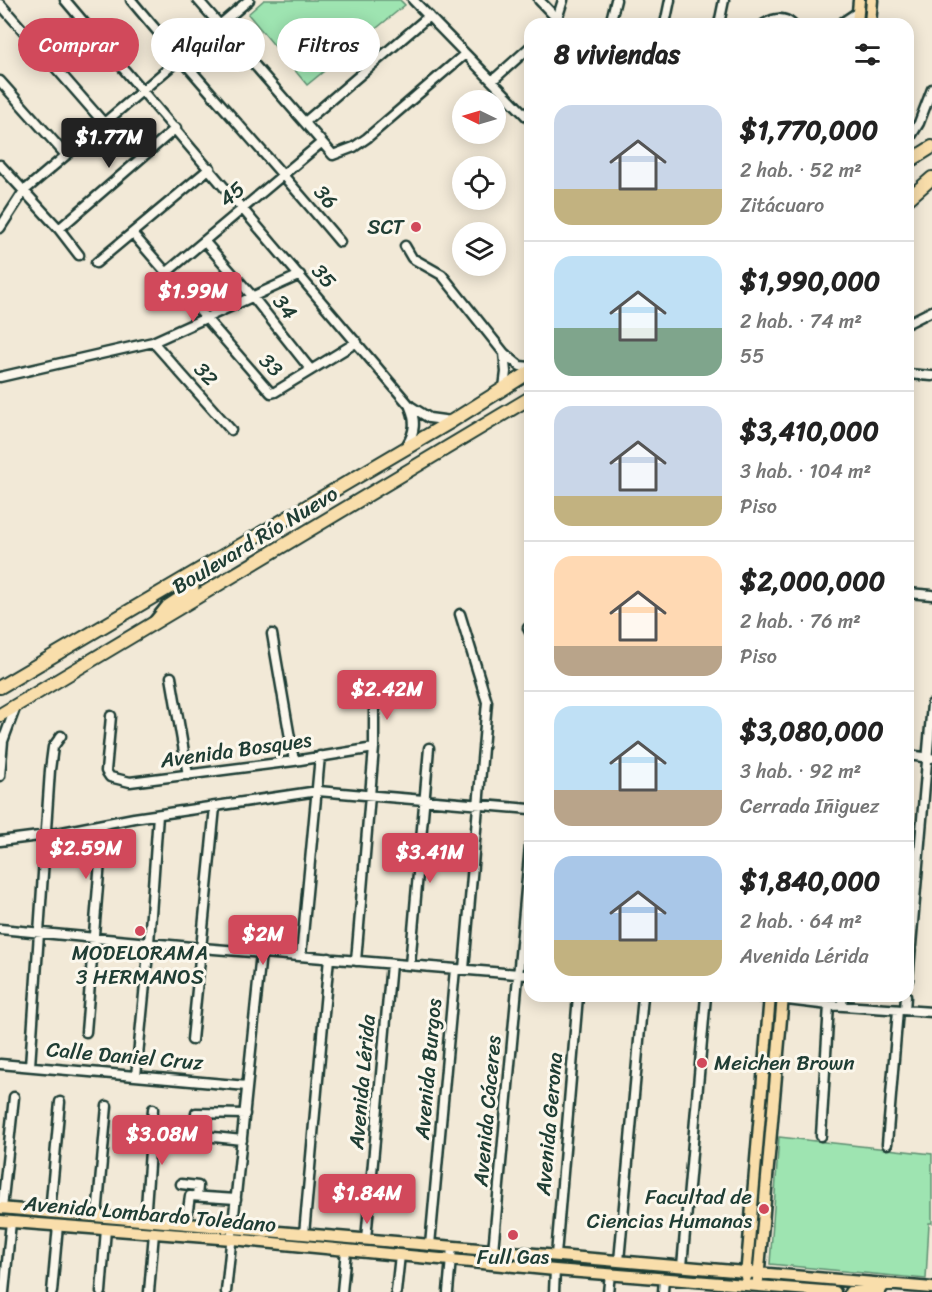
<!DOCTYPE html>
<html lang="es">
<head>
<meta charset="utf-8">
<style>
	body { margin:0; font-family:Sriracha,sans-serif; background:#f2f2f2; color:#222; height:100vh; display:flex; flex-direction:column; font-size:22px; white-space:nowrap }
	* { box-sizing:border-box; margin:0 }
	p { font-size:20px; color:#767676 }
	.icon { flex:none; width:33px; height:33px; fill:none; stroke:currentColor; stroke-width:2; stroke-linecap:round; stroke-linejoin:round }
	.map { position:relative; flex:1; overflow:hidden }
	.drawer { position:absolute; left:524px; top:18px; width:390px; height:984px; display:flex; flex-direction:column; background:#fff; border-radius:18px; box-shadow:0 3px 15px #0003 }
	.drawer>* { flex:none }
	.hud { position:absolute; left:18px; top:18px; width:416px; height:54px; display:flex; gap:12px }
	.needle { width:39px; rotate:275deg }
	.fabs { position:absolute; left:452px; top:90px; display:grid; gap:12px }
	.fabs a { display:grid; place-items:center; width:54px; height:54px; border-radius:50%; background:#fff; box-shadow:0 3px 15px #0003; font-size:30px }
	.price { position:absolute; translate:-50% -51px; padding:0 14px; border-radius:6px; background:#d1495b; color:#fff; font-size:20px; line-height:39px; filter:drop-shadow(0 2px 3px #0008) }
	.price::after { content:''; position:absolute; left:50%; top:36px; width:18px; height:14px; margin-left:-9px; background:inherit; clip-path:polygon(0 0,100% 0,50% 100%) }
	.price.selected { background:#222; color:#fff }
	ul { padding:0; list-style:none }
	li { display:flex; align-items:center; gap:18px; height:150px; padding:0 30px }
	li+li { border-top:2px solid #e0e0e0 }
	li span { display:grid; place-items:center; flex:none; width:168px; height:120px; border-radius:18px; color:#555 }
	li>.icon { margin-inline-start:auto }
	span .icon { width:72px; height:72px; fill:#fffc; stroke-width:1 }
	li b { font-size:26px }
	h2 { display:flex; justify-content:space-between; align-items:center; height:72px; padding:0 30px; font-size:26px }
	.pill { padding:0 21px; border-radius:27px; background:#fff; box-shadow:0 3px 15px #0003; font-size:21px; line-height:54px }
	.pill.selected { background:#d1495b; color:#fff }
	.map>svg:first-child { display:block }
	.green { fill:#9ee4b1; stroke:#5e9072; stroke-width:1.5 }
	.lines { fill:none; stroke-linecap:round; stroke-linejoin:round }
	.minor-casing { stroke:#1f3d34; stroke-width:13 }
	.major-casing { stroke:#1f3d34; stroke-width:15 }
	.highway-casing { stroke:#1f3d34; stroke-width:16 }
	.minor { stroke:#fbf7ec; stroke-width:8 }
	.major { stroke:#f9deab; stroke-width:10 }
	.highway { stroke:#f9deab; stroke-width:12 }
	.poi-dot { fill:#d1495b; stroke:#fbf7ec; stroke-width:2 }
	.labels { text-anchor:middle; stroke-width:6; stroke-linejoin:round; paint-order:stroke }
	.street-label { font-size:21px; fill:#1f3d34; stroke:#fbf7ec }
	.poi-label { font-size:21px; fill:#1f3d34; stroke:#fbf7ec; text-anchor:end }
</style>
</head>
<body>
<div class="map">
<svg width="932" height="1292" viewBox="0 0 932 1292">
	<rect width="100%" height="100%" fill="#f2e9d7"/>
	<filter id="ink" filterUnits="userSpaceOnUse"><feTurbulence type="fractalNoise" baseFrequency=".0167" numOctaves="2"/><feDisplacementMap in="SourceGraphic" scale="12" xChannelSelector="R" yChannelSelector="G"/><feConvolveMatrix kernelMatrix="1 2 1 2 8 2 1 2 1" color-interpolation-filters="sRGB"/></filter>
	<g filter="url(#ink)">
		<path class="green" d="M264,0H400L405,5L307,85L248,14Z
			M779,1137L932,1154V1223H929L926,1279L770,1264Z"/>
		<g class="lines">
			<defs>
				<path id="minor" d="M65,0L410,406L429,418L451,421
					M131,0C199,82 272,160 340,242
					M198,0L333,155L354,147L367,138L465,54
					M413,0L530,120
					M539,0L562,24
					M0,4L103,122
					M556,22L563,0
					M610,24L616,0
					M665,24L670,0
					M719,24L724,0
					M764,24C774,18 783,16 792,24
					M840,24L858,12
					M0,81L65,154
					M492,81L530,47
					M305,122L429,16
					M908,141L919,123L932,89
					M0,165L59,229L79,255
					M0,228L24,191L249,0
					M59,229L176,128
					M132,233L271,393L275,392L357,342
					M204,241L253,297L311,370
					M405,246L412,258L442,275L504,353L520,366L530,367
					M96,263L210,168
					M166,273L321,143
					M908,323L932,311
					M153,342L231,430
					M504,353L506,372L504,388
					M908,374L932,376
					M0,377L153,342L300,275
					M407,445C415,432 416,421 410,407
					M908,593L932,595
					M460,614L487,702L464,969
					M528,628L530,632
					M272,634L294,761
					M171,677L188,775
					M111,716L106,771L110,777L130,782L294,761L374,748
					M908,755L931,758
					M0,776L3,741L16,706
					M0,841L47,835L134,818L318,791L530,809
					M0,929L202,948L530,975
					M301,956L320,756
					M356,961L374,748V694
					M410,965L429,748
					M908,980L932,704
					M753,996L829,1005L932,1012
					M842,1005L843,996
					M905,1010L906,996
					M86,1032L103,825
					M192,1040L215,807
					M0,1064L247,1086
					M30,1066L50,770L53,747L61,736
					M136,1076L149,943L158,815
					M821,1136L829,1005
					M242,1140L195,1135L196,1113L245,1114
					M887,1144L898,1010
					M181,1184L198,1186L197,1196
					M2,1208L14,1097
					M50,1212L60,1102
					M97,1216L107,1106
					M145,1221L153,1109
					M186,1224L190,1196L236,1199
					M304,1234L329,958
					M366,1239L391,964
					M430,1245L455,969
					M493,1251L530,845
					M556,1255L578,996
					M619,1261L643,996
					M682,1266L706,996
					M4,1292L11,1222
					M52,1292L58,1225
					M101,1292L106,1229
					M149,1292L154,1233
					M226,1292L261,953
					M342,1292L346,1250
					M396,1292L400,1255
					M448,1292L452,1247
					M554,1292L555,1270
					M608,1292L610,1274
					M663,1292L664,1279"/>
				<path id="major" d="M857,24L859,0
					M870,24L872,0
					M155,621L167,606L193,589L194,584L190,575
					M0,1208L932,1288
					M0,1221L232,1239L555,1270L835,1292
					M746,1277L770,996
					M758,1280L783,996
					M850,1292H879L885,1284"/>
				<path id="highway" d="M908,162L932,147
					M908,199L932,178
					M0,687L452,421L530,372
					M0,715L530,398"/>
			</defs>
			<use href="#minor" class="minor-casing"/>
			<use href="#major" class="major-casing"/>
			<use href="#highway" class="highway-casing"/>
			<use href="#minor" class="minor"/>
			<use href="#major" class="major"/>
			<use href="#highway" class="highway"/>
		</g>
	</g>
	<g class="poi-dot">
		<circle cx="416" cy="227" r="6"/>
		<circle cx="140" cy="931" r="6"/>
		<circle cx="702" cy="1063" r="6"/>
		<circle cx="764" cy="1209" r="6"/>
		<circle cx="513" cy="1235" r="6"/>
	</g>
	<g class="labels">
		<g class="street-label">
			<text transform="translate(232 194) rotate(-40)" y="7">45</text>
			<text transform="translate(326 197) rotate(50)" y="7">36</text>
			<text transform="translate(324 276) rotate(50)" y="7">35</text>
			<text transform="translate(285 307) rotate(52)" y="7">34</text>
			<text transform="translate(271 365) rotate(45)" y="7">33</text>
			<text transform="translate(206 374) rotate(48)" y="7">32</text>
			<text transform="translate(255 540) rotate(-31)" y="7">Boulevard Río Nuevo</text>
			<text transform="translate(236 750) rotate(-8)" y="7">Avenida Bosques</text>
			<text transform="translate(125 1056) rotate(5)" y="7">Calle Daniel Cruz</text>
			<text transform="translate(428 1069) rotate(-85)" y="7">Avenida Burgos</text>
			<text transform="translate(362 1082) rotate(-85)" y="7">Avenida Lérida</text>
			<text transform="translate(487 1111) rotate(-85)" y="7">Avenida Cáceres</text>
			<text transform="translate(549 1124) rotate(-85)" y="7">Avenida Gerona</text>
			<text transform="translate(150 1214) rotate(5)" y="7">Avenida Lombardo Toledano</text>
		</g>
		<g class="poi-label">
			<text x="404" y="234">SCT</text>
			<text x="140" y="960" text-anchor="middle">MODELORAMA<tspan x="140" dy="24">3 HERMANOS</tspan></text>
			<text x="714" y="1070" text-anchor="start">Meichen Brown</text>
			<text x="752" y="1204">Facultad de<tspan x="752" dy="24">Ciencias Humanas</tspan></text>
			<text x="513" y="1264" text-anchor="middle">Full Gas</text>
		</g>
	</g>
</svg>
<div class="fabs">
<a><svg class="needle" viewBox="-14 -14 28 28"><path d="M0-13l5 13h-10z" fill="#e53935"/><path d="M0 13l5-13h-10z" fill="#767676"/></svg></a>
<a><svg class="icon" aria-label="locate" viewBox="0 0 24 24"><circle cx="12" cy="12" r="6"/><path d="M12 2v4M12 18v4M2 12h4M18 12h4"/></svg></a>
<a><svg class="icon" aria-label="layers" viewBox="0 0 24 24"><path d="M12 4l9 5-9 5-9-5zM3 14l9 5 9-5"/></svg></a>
</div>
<b class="price selected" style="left:109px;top:169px">$1.77M</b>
<b class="price" style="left:193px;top:323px">$1.99M</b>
<b class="price" style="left:387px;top:721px">$2.42M</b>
<b class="price" style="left:86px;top:880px">$2.59M</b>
<b class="price" style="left:430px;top:884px">$3.41M</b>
<b class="price" style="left:263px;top:966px">$2M</b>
<b class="price" style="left:162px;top:1166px">$3.08M</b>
<b class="price" style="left:367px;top:1225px">$1.84M</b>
<div class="hud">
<a class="pill selected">Comprar</a>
<a class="pill">Alquilar</a>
<a class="pill">Filtros</a>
</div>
<section class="drawer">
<h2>8 viviendas<svg class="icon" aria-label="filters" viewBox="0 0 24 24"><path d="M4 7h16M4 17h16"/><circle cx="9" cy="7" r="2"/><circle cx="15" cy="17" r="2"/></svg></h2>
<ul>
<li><span style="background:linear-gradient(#c9d6e8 70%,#c2b280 0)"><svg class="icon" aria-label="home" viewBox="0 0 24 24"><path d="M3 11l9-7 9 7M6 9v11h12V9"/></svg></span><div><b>$1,770,000</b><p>2 hab. · 52 m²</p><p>Zitácuaro</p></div></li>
<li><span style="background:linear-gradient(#bfe0f5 60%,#7fa58c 0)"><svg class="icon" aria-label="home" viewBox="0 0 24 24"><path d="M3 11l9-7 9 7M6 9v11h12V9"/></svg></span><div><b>$1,990,000</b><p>2 hab. · 74 m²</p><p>55</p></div></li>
<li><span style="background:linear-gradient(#c9d6e8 75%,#c2b280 0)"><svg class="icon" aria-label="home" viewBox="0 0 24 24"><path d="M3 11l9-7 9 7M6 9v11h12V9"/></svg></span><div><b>$3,410,000</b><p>3 hab. · 104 m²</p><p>Piso</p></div></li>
<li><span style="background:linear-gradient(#ffd9b3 75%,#b9a48a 0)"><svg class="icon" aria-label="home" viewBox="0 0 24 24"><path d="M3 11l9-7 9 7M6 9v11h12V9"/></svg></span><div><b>$2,000,000</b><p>2 hab. · 76 m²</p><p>Piso</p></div></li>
<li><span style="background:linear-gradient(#bfe0f5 70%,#b9a48a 0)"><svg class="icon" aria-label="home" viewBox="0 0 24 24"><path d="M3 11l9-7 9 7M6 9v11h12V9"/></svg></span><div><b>$3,080,000</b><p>3 hab. · 92 m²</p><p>Cerrada Iñiguez</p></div></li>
<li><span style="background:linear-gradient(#a9c7e8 70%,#c2b280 0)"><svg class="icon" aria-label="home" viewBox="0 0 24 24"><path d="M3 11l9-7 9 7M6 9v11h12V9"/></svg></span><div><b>$1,840,000</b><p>2 hab. · 64 m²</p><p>Avenida Lérida</p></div></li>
</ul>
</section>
</div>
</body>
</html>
